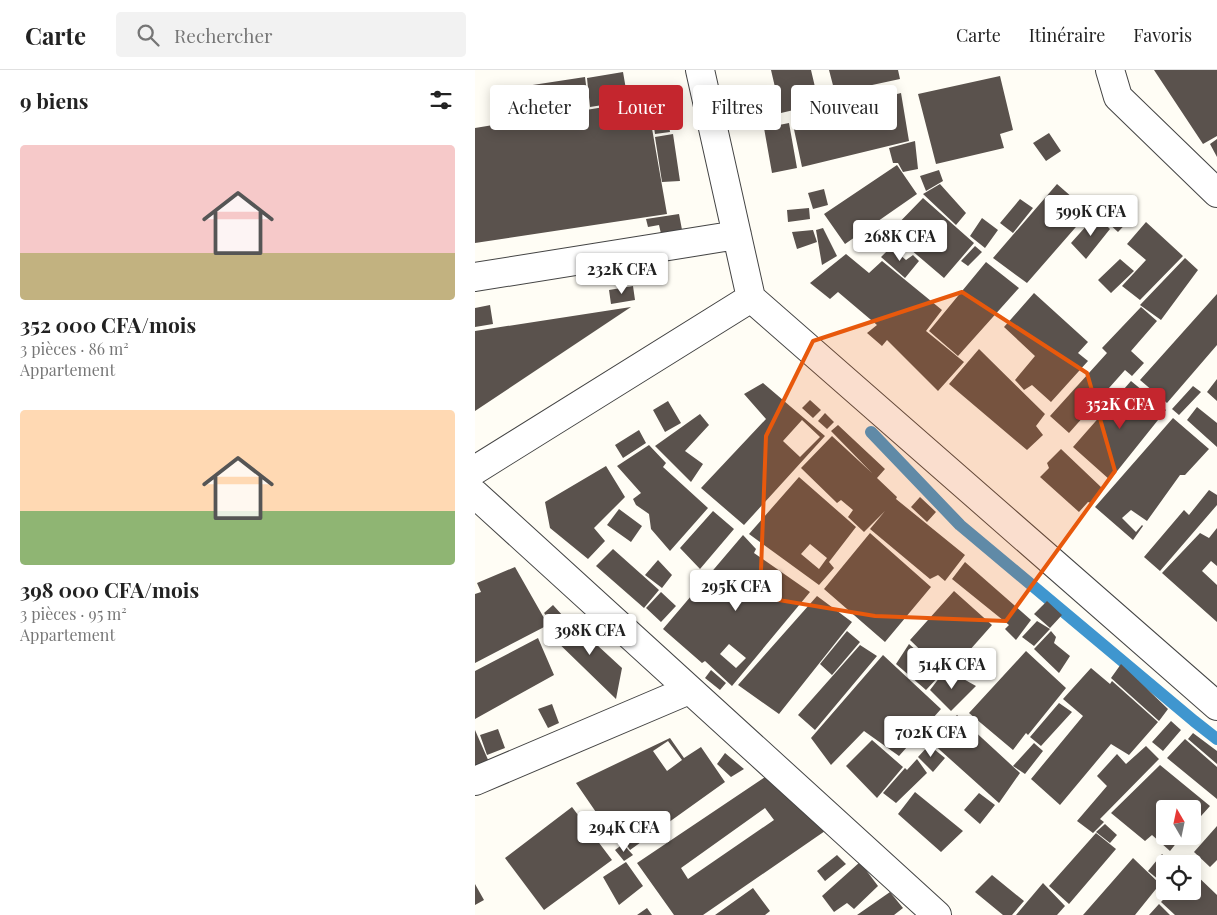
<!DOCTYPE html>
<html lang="fr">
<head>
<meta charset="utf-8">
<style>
	body { margin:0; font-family:"Playfair Display",serif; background:#f2f2f2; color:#222; height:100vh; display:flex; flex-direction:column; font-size:19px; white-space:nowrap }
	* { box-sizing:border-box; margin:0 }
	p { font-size:16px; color:#767676 }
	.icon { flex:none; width:28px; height:28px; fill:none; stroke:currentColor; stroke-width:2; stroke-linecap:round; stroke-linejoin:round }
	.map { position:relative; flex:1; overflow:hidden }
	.details { display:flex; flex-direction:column; background:#fff; width:475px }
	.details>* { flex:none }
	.guide { position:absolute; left:15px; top:15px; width:475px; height:45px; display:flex; gap:10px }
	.needle { width:32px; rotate:351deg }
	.fabs { position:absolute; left:681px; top:730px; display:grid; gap:10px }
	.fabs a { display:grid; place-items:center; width:45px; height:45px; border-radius:5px; background:#fff; box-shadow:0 2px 12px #0003; font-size:25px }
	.price { position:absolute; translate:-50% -42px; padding:0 11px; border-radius:5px; background:#fff; color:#222; font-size:16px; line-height:32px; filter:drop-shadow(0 1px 2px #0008) }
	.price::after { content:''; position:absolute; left:50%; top:30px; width:15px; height:11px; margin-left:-8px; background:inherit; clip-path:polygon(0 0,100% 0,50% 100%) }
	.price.on { background:#c4262e; color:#fff }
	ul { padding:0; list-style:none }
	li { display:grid; align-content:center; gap:10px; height:265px; padding:0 20px }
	li span { display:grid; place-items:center; height:155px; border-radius:5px; color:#555 }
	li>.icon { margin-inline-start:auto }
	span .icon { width:90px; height:90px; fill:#fffc; stroke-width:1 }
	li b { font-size:21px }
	h2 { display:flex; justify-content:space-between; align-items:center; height:60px; padding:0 20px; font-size:21px }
	.tag { padding:0 18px; border-radius:5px; background:#fff; box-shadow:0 2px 12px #0003; font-size:18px; line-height:45px }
	.tag.on { background:#c4262e; color:#fff }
	header { display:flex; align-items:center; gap:30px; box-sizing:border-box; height:70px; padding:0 25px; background:#fff; border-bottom:1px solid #e0e0e0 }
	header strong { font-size:24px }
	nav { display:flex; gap:28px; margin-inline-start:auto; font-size:18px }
	.search { width:350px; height:45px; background:#f2f2f2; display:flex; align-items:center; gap:12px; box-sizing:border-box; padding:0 18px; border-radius:5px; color:#767676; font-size:19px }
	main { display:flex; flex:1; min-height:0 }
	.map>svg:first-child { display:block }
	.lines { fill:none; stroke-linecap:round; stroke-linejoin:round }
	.stream { stroke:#3f96cf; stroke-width:12 }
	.building { fill:#5a524d; fill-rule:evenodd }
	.street-casing { stroke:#444; stroke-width:30 }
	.street { stroke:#fff; stroke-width:28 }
	.marked { fill:#e8590c; fill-opacity:0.2; stroke:#e8590c; stroke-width:4; stroke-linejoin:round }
</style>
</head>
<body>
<header>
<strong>Carte</strong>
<div class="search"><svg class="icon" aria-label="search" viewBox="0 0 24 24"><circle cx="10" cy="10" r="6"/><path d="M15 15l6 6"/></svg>Rechercher</div>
<nav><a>Carte</a><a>Itinéraire</a><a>Favoris</a></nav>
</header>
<main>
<section class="details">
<h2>9 biens<svg class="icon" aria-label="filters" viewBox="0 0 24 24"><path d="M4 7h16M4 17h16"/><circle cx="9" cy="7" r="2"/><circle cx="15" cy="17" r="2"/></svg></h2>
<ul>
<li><span style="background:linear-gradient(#f6c9c9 70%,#c2b280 0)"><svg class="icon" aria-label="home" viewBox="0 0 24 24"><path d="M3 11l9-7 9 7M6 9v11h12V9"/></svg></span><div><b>352 000 CFA/mois</b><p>3 pièces · 86 m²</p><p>Appartement</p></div></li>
<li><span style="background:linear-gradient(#ffd9b3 65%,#8fb573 0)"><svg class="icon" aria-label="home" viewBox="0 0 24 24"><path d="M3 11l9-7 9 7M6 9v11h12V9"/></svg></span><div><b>398 000 CFA/mois</b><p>3 pièces · 95 m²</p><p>Appartement</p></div></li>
</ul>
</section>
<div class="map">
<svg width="742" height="845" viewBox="0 0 742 845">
	<rect width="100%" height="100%" fill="#fffdf5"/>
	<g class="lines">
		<path class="stream" d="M396,362L485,455L719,651L742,669"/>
	</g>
	<path class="building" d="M296,0H336L344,34L306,43Z
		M354,0H423L425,9L360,23Z
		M679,0H742V66L728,74Z
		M148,2L153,31L115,37L112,8Z
		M525,6L538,60L525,64L529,78L461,94L443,24Z
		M110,7L114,38L36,50L31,19Z
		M426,23L434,71L327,97L317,50Z
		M172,30L192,144L0,173V58Z
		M190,30L195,62L180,64L175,32Z
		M314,53L322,98L297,103L289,58Z
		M574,63L586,81L571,91L558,73Z
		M198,64L205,111L187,112L180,67Z
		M742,69V87L735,74Z
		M440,71L443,99L428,102L423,93H418L414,78Z
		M422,95L442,124L370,174L349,144Z
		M464,100L468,111L451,121L445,106Z
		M465,114L491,143L481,155L448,124Z
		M582,114L614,142L552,213L518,188Z
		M349,119L353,135L338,139L333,123Z
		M639,126L659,145L643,162L621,142Z
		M448,128L499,173L469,208L415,162Z
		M545,129L558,138L538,163L525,153Z
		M334,138L335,149L313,152L312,140Z
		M204,144L208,165L187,168L184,155L173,157L171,149Z
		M621,145L635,159L611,189L596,173Z
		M507,148L523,160L510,178L495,166Z
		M671,152L708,186L665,230L647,216L671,190L652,174Z
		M348,158L362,186L347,195L341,160Z
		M338,160L342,172L322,179L317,162Z
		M500,176L507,182L493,196L486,191Z
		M416,177L431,190L438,185L444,191L430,208L406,187Z
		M371,184L394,203L407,191L467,240L451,261L489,292L463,321L412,270L407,276L392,263L402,255L363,222L355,229L335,213Z
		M710,188L723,200L686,250L665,235Z
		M645,189L659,201L636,223L623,210Z
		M511,192L544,218L483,286L454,261Z
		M158,216L160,230L136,234L134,220Z
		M559,223L613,272L603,283L613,291L576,332L557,315L549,320L540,310L560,286L529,257Z
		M742,224V275L692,333L665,310Z
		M15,235L18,254L0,257V238Z
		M156,237L0,341V261Z
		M666,237L682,251L656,281L669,293L657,306L650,300L594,363L575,346L632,283L627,278Z
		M504,279L570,344L561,356L568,365L552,380L474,314Z
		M742,309V331L732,322Z
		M656,311L691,340L635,410L598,377Z
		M288,313L350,366L269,455L226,418L291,349L269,324ZM327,350L345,367L325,387L308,371Z
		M718,316L726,322L704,345L697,339Z
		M335,330L346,340L338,348L327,338Z
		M193,331L206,353L190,362L178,340Z
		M722,337L742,353V377L712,350Z
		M350,343L359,352L352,359L343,351Z
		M225,344L234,355L210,381L228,394L216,412L180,376Z
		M698,348L734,379L710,405H705L672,451L656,440L647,448L661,462L667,455L668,456L658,470L620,437Z
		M363,355L410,399L402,408L422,427L421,429L490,485L470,511L463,505L455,509L395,459L410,441L389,462L373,447L378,440L366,430L362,433L326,398L357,366L397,403L356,361Z
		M164,360L171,373L148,388L140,375Z
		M174,375L191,393L188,397L233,438L195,481L176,459L174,444L161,435L158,429L166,423L142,396Z
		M586,379L627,418L616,433L613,432L604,442L565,407L574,398L572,393Z
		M131,396L150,427L119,458L130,471L113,489L75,458L70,432Z
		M324,407L381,457L354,492L359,498L344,515L274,464ZM335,474L352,488L344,499L326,484Z
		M734,420L742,425V435L685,501L669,487L709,440L714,445Z
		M445,427L461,442L452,452L436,437Z
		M144,439L167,456L156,472L132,455Z
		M238,441L259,459L225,499L205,478Z
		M742,458V496L736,491L727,501L742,515V552L687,503L725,463L734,468Z
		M395,463L456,517L410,572L349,519Z
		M268,465L281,479L279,483L335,522L257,616L230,591L227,593L188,559ZM254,574L271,588L261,598L245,584Z
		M138,479L184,520L169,538L121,496Z
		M183,490L197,505L187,518L170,505Z
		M490,492L556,550L541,570L530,559L534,555L477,509Z
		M40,497L73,555L0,593V524L6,522L2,513Z
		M479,521L517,555L478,599L471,593L464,598L435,570Z
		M186,522L201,536L186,552L171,538Z
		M342,526L377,552L304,644L263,615Z
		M572,531L587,545L575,558L559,544Z
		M78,535L89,547L80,555L69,543Z
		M96,551L147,598L141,629L74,564Z
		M562,551L575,559L559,576L547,567Z
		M372,561L385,572L357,605L345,594Z
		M576,561L581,567L579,573L595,586L584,603L559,579Z
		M63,568L79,605L0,649V601Z
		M434,574L467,603L451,620L421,594Z
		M385,575L402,586L340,660L323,645Z
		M551,581L591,618L553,665L551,663L538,680L494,643Z
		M408,585L466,639L424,686L389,661L356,695L336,668Z
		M646,594L693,639L684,651L636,608Z
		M616,598L635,614L637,611L683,652L654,685L636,674L585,735L556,709L608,646L588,629Z
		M236,600L251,613L245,620L230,608Z
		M476,602L501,616L476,641L455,620L468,603L472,607Z
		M584,633L597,642L566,676L555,667Z
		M77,634L84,653L73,658L63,639Z
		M482,645L545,703L524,733L456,672Z
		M696,651L706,660L688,681L677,672Z
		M23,659L30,678L12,685L5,665Z
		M0,660L14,692L0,698Z
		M718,663L742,681V694L713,669Z
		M195,668L209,688L226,677L250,712L155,780L132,745L125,748L101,713ZM193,671L207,690L192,701L178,681Z
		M710,669L742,697V729L692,688Z
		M397,670L428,697L402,728L371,696Z
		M559,673L568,681L550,704L538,696Z
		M454,675L470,688L458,702L443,687Z
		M671,676L684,689L625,749L629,752L618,763L602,751L632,716L622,706L642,684L651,694Z
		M250,683L269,699L256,707L242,694Z
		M442,689L452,703L421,733L408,723L430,698L432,700Z
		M685,695L735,736L718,755V739H690V766H707L695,781L677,765L670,771L636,743Z
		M290,707L350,761L228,845H199L162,793ZM290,738L299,750L213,809L206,798Z
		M440,722L488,761L466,782L423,744Z
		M504,723L520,735L505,754L489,740Z
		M97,737L137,790L69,840L30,788Z
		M132,751L144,768L136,773L124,756Z
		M630,754L642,765L635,773L621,762Z
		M742,756V790L735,797L719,782Z
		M621,763L641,779L594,834L574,816Z
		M148,774L158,785L149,791L140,780Z
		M687,784L697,794H690V815L673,801Z
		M362,785L371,794L350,811L342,801Z
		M658,788L685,814L660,845H608Z
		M151,792L168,816L144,835L128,807Z
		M385,792L403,816L379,839L372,833L359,842L347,826Z
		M718,802L742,825V845H700L686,832L696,821H718Z
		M517,805L549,831L537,845H528L500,822Z
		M568,813L590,836L582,845H541Z
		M0,814L9,830L0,835Z
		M278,818L295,841L290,845H240Z
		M415,822L428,838L419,845H382Z
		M684,834L695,845H674Z
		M172,838L177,845H162Z"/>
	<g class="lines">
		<defs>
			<path id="street" d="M225,0L276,228L742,636
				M635,0L643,27L742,123
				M0,207L262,165
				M0,400L276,228
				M0,424L462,845
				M0,711L214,620"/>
		</defs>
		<use href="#street" class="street-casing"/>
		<use href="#street" class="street"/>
	</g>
	<path class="marked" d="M487,222L612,303L640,401L531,551L400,546L285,527L291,366L338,271Z"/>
</svg>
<div class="fabs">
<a><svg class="needle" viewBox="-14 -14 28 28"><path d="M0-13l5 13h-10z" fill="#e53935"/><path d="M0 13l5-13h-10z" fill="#767676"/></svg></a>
<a><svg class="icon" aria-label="locate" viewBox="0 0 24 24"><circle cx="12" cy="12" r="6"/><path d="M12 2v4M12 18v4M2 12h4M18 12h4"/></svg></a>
</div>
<b class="price" style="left:616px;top:167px">599K CFA</b>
<b class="price" style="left:425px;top:192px">268K CFA</b>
<b class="price" style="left:147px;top:225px">232K CFA</b>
<b class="price on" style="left:645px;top:360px">352K CFA</b>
<b class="price" style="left:261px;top:542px">295K CFA</b>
<b class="price" style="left:115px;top:586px">398K CFA</b>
<b class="price" style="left:477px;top:620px">514K CFA</b>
<b class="price" style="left:456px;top:688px">702K CFA</b>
<b class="price" style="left:149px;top:783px">294K CFA</b>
<div class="guide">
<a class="tag">Acheter</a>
<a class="tag on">Louer</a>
<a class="tag">Filtres</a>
<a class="tag">Nouveau</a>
</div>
</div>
</main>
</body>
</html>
